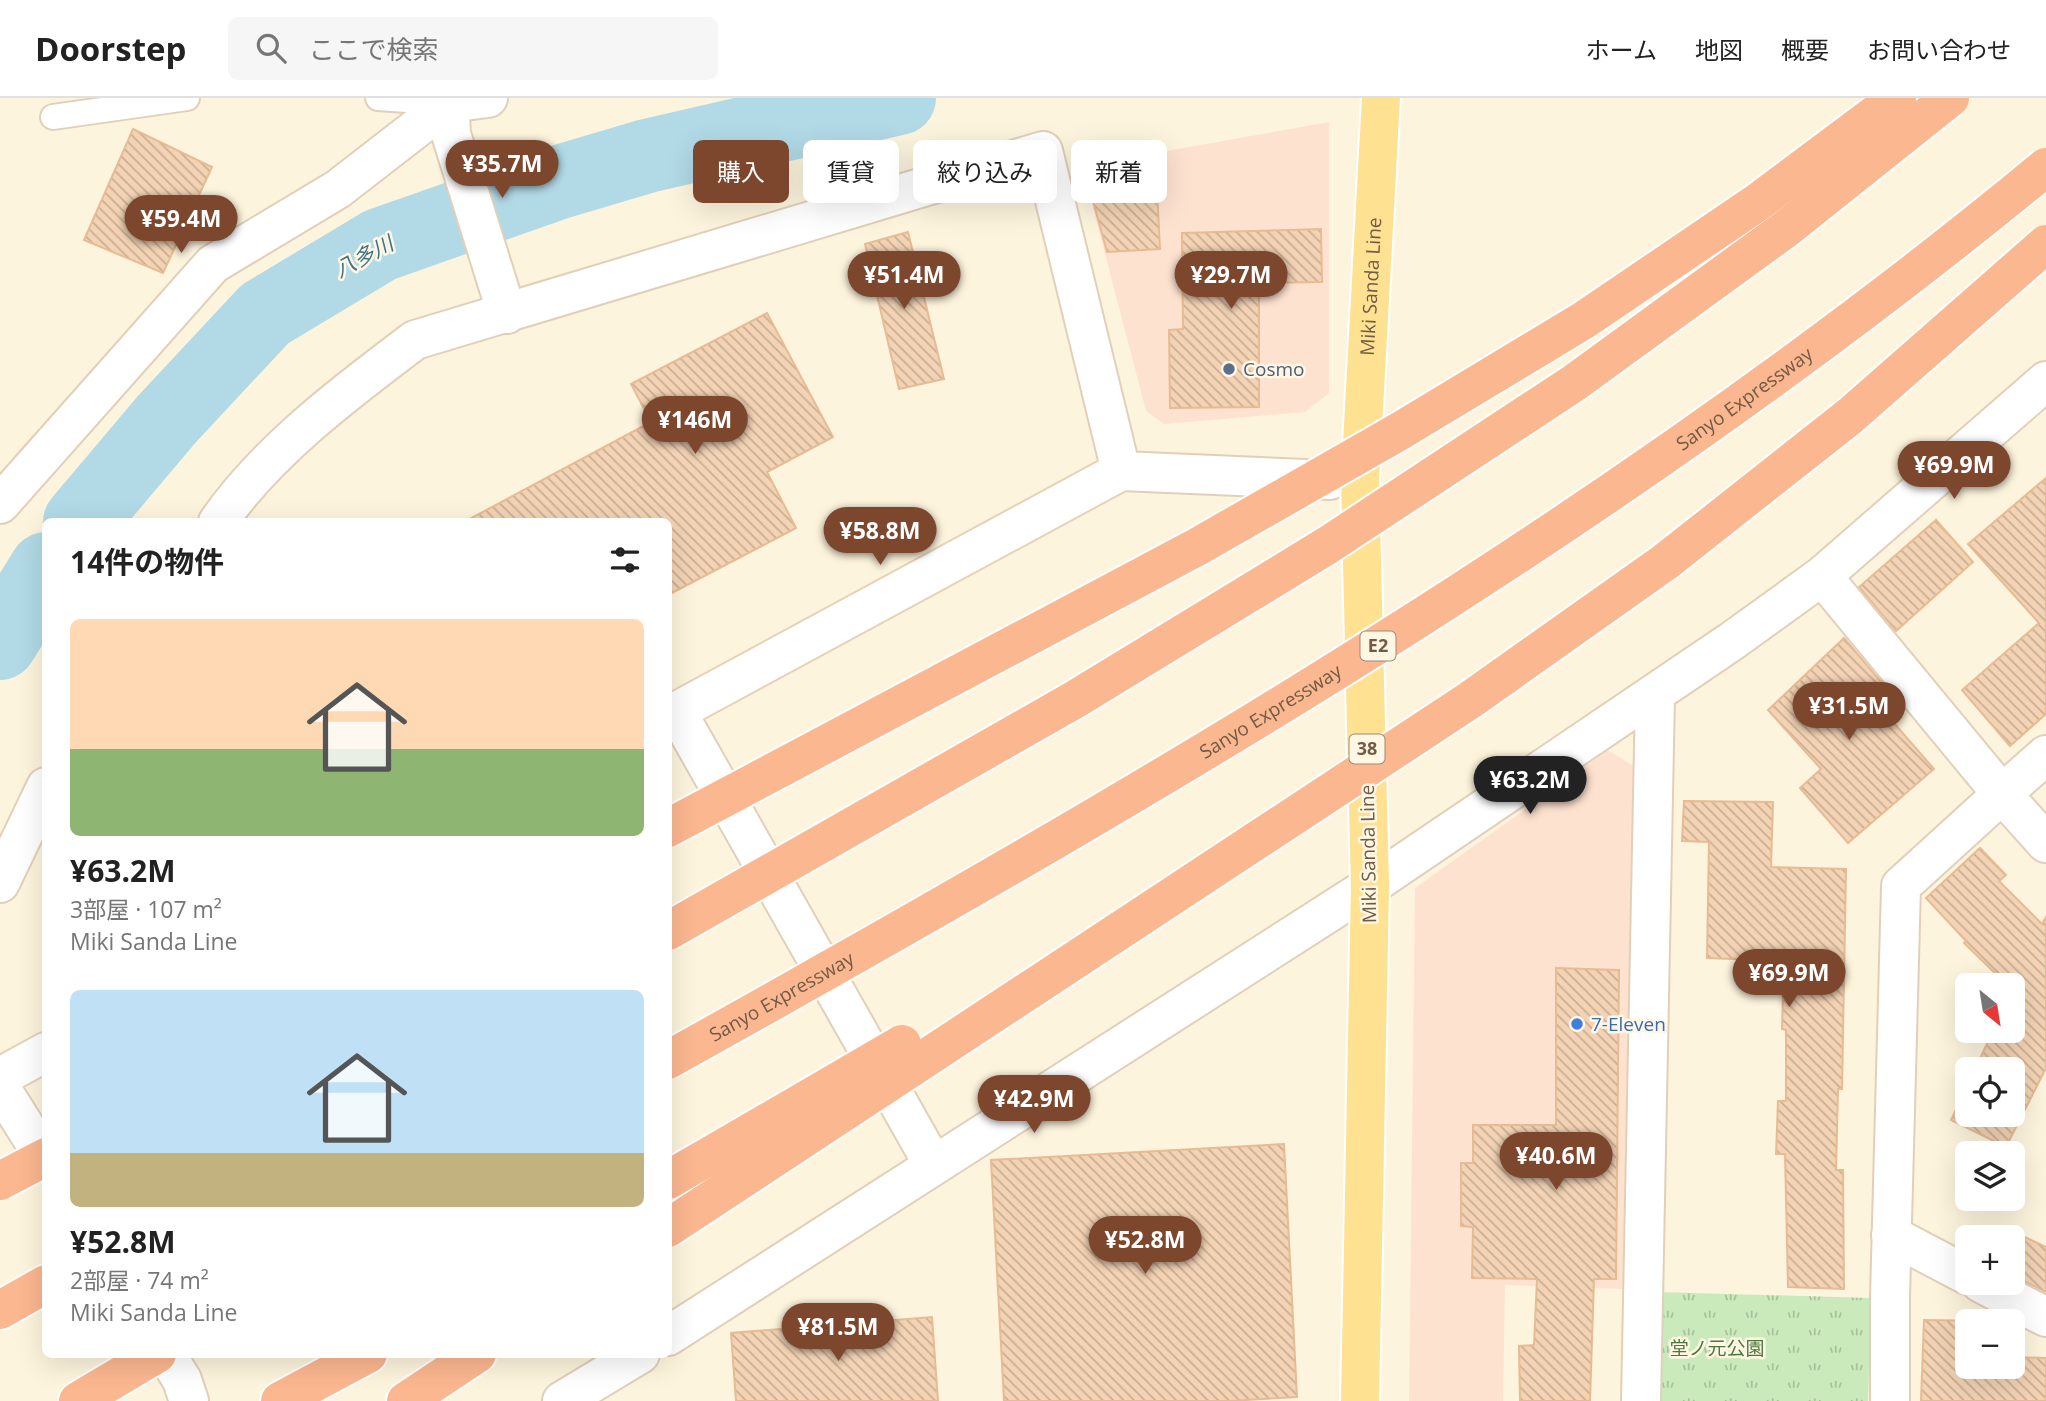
<!DOCTYPE html>
<html lang="ja">
<head>
<meta charset="utf-8">
<style>
	body { margin:0; font-family:"Open Sans","Noto Sans JP",sans-serif; background:#f6f6f6; color:#222; height:100vh; display:flex; flex-direction:column; font-size:26px; white-space:nowrap }
	* { box-sizing:border-box; margin:0 }
	p { font-size:23px; color:#767676 }
	.icon { flex:none; width:38px; height:38px; fill:none; stroke:currentColor; stroke-width:2; stroke-linecap:round; stroke-linejoin:round }
	.map { position:relative; flex:1; overflow:hidden }
	.details { position:absolute; left:42px; top:420px; width:630px; height:840px; display:flex; flex-direction:column; background:#fff; border-radius:10px; box-shadow:0 7px 28px #0002 }
	.details>* { flex:none }
	.guide { position:absolute; left:693px; top:42px; width:665px; height:63px; display:flex; gap:14px }
	.needle { width:46px; rotate:150deg }
	.tools { position:absolute; left:1955px; top:875px; display:grid; gap:14px }
	.tools a { display:grid; place-items:center; width:70px; height:70px; border-radius:10px; background:#fff; box-shadow:0 7px 28px #0002; font-size:35px }
	.price { position:absolute; translate:-50% -60px; padding:0 16px; border-radius:24px; background:#7d472e; color:#fff; font-size:23px; line-height:46px; filter:drop-shadow(0 2px 4px #0008) }
	.price::after { content:''; position:absolute; left:50%; top:42px; width:21px; height:16px; margin-left:-10px; background:inherit; clip-path:polygon(0 0,100% 0,50% 100%) }
	.price.selected { background:#222; color:#fff }
	ul { padding:0; list-style:none }
	li { display:grid; align-content:center; gap:14px; height:371px; padding:0 28px }
	li span { display:grid; place-items:center; height:217px; border-radius:10px; color:#555 }
	li>.icon { margin-inline-start:auto }
	span .icon { width:126px; height:126px; fill:#fffc; stroke-width:1 }
	li b { font-size:30px }
	h2 { display:flex; justify-content:space-between; align-items:center; height:84px; padding:0 28px; font-size:30px }
	.pill { padding:0 24px; border-radius:10px; background:#fff; box-shadow:0 7px 28px #0002; font-size:24px; line-height:63px }
	.pill.selected { background:#7d472e; color:#fff }
	header { display:flex; align-items:center; gap:42px; box-sizing:border-box; height:98px; padding:0 35px; background:#fff; border-bottom:2px solid #e0e0e0 }
	header strong { font-size:33px }
	nav { display:flex; gap:38px; margin-inline-start:auto; font-size:24px }
	.search { width:490px; height:63px; background:#f6f6f6; display:flex; align-items:center; gap:18px; box-sizing:border-box; padding:0 24px; border-radius:10px; color:#767676; font-size:26px }
	.map>svg:first-child { display:block }
	.commercial { fill:#fee2d0 }
	.grass { fill:url(#grass-tufts) }
	.lines { fill:none; stroke-linecap:round; stroke-linejoin:round }
	.river { stroke:#b2d9e6; stroke-width:74 }
	.building { fill:url(#building-back-hatch); stroke:#e7bb93; stroke-width:2 }
	.lane-casing { stroke:#e1d0b9; stroke-width:28 }
	.street-casing { stroke:#e1d0b9; stroke-width:42 }
	.secondary-casing { stroke:#e6d2b7; stroke-width:42 }
	.primary-casing { stroke:#fff; stroke-width:42 }
	.highway-casing { stroke:#fff; stroke-width:42 }
	.lane { stroke:#fff; stroke-width:24 }
	.street { stroke:#fff; stroke-width:38 }
	.secondary { stroke:#fff; stroke-width:38 }
	.primary { stroke:#ffe192; stroke-width:38 }
	.highway { stroke:#fbb790; stroke-width:38 }
	.highway-bridge-casing { stroke:#fff; stroke-width:42; stroke-linecap:butt }
	.highway-bridge { stroke:#fbb790; stroke-width:38 }
	.service-dot { fill:#5c6f8a; stroke:#fff7e4; stroke-width:2.5 }
	.shop-dot { fill:#3f7fe0; stroke:#fff7e4; stroke-width:2.5 }
	.labels { text-anchor:middle; stroke-width:5; stroke-linejoin:round; paint-order:stroke }
	.shield { fill:#fff7e4; stroke:#9d8975; stroke-width:2 }
	.shield-label { font-size:18px; font-weight:bold; fill:#735a45 }
	.street-label { font-size:19px; fill:#735a45; stroke:#fff7e4 }
	.service-label { font-size:19px; fill:#4e5e75; stroke:#fff7e4; text-anchor:start }
	.shop-label { font-size:19px; fill:#366cbe; stroke:#fff7e4; text-anchor:start }
	.park-label { font-size:19px; fill:#49793d; stroke:#fff7e4 }
	.water-label { font-size:21px; font-style:italic; fill:#3e7488; stroke:#fff7e4 }
</style>
</head>
<body>
<header>
<strong>Doorstep</strong>
<div class="search"><svg class="icon" aria-label="search" viewBox="0 0 24 24"><circle cx="10" cy="10" r="6"/><path d="M15 15l6 6"/></svg>ここで検索</div>
<nav><a>ホーム</a><a>地図</a><a>概要</a><a>お問い合わせ</a></nav>
</header>
<div class="map">
<svg width="2046" height="1303" viewBox="0 0 2046 1303">
	<defs>
		<pattern id="grass-tufts" width="24" height="20" patternUnits="userSpaceOnUse" patternTransform="scale(1.75)"><rect width="24" height="20" fill="#caeabc"/><path d="M3 7l-1-3M5 7V3M7 7l1-3M15 17l-1-3M17 17v-4M19 17l1-3" fill="none" stroke="#a8c19b"/></pattern>
		<pattern id="building-back-hatch" width="6" height="6" patternUnits="userSpaceOnUse" patternTransform="scale(1.75)"><rect width="6" height="6" fill="#f3d3b4"/><path d="M-1 5l2 2M0 0l6 6M5-1l2 2" fill="none" stroke="#c9ae94"/></pattern>
	</defs>
	<rect width="100%" height="100%" fill="#fdf4dd"/>
	<path class="commercial" d="M1329,24V295L1305,314L1164,326L1146,313L1082,68Z
		M1608,652L1633,668L1625,1191L1505,1187L1503,1303H1409L1415,790Z"/>
	<path class="grass" d="M1659,1194L1871,1200L1868,1303H1656Z"/>
	<g class="lines">
		<path class="river" d="M80,424L167,321L265,216L380,147L556,85L647,58L899,0
			M0,545L46,471"/>
	</g>
	<path class="building" d="M133,31L212,69L163,175L84,142Z
		M1156,72L1160,151L1107,154L1085,74Z
		M1321,131L1322,184L1259,185V309L1170,310L1169,232L1183,231L1182,135Z
		M908,134L944,281L899,291L865,146Z
		M767,215L833,339L767,374L796,430L668,497V424H464L651,324L631,286Z
		M2046,380V616L2010,648L1962,592L2039,525L1968,446Z
		M1936,422L1973,464L1896,533L1859,489Z
		M1844,540L1887,591L1874,602L1934,671L1848,745L1800,690L1821,671L1768,612Z
		M1684,703L1773,704L1771,769L1846,771L1842,991H1838L1836,1072H1843L1844,1191L1788,1189L1785,1056H1776L1778,1003H1786V932L1782,931L1784,863L1707,860L1709,744L1682,743Z
		M1980,750L2006,777L1999,783L2042,826L2046,819V970L2006,1049L1951,1022L1967,988V1017H2012V971H1975L1993,933H2012L2014,887H2007L1964,845L1966,843L1926,800Z
		M1556,870L1619,872L1616,1181H1594L1590,1303H1520L1519,1248L1534,1247L1537,1181L1472,1180L1473,1129L1461,1128V1065H1473V1027H1556Z
		M1284,1046L1297,1299L1229,1303H1004L991,1062Z
		M2012,1133L2046,1149V1194L2012,1177Z
		M932,1219L938,1303H736L731,1235Z
		M1924,1222L1994,1223H1967V1269H2012V1259L2046,1260V1303H1921Z"/>
	<g class="lines">
		<defs>
			<path id="lane" d="M378,0L449,5
				M53,19L187,0"/>
			<path id="street" d="M449,0L451,36L507,216
				M0,406L213,166L338,91L449,5L488,0
				M218,424C267,353 346,294 415,242L1043,53L1121,373L1330,382
				M1822,478L2002,696L1901,788L1890,1199V1303
				M677,614L933,1066
				M2046,657L2002,696L2046,745
				M0,785L46,689
				M0,989L46,1062
				M1891,1137L1967,1177
				M1981,1185L2046,1219
				M668,1238L1370,788L1732,543L1822,478L2046,283
				M166,1256L182,1282L189,1303
				M562,1303L640,1256
				M1641,1303L1655,597"/>
			<path id="secondary" d="M668,618L1121,373
				M0,979L46,954"/>
			<g id="primary">
				<path id="s1" d="M1360,1303L1370,788L1360,383L1381,0"/>
			</g>
			<path id="highway" d="M0,1212L46,1186
				M78,1303L157,1256
				M280,1303L368,1256
				M406,1303L477,1256"/>
		</defs>
		<use href="#lane" class="lane-casing"/>
		<use href="#street" class="street-casing"/>
		<use href="#secondary" class="secondary-casing"/>
		<use href="#primary" class="primary-casing"/>
		<use href="#highway" class="highway-casing"/>
		<use href="#lane" class="lane"/>
		<use href="#street" class="street"/>
		<use href="#secondary" class="secondary"/>
		<use href="#primary" class="primary"/>
		<use href="#highway" class="highway"/>
		<defs>
			<g id="highway-bridge">
				<path d="M668,730L1197,449L1400,333L1584,222L1758,104L1897,0"/>
				<path d="M668,833L1074,602L1328,447L1574,285L1787,130L1950,0"/>
				<path id="s2" d="M668,962C1147,695 1623,419 2046,69"/>
				<path d="M668,1082L902,946"/>
				<path d="M0,1083L46,1059"/>
				<path d="M668,1130L1470,602L1665,464L1850,318L2046,146"/>
			</g>
		</defs>
		<use href="#highway-bridge" class="highway-bridge-casing"/>
		<use href="#highway-bridge" class="highway-bridge"/>
	</g>
	<circle class="service-dot" cx="1229" cy="271" r="7"/>
	<circle class="shop-dot" cx="1577" cy="926" r="7"/>
	<g class="labels">
		<g class="shield">
			<rect x="1360.5" y="533.5" width="35" height="29" rx="5"/>
			<rect x="1349.5" y="636.5" width="35" height="29" rx="5"/>
		</g>
		<g class="shield-label">
			<text x="1378" y="554">E2</text>
			<text x="1367" y="657">38</text>
		</g>
		<g class="street-label">
			<text dy="7" stroke="none"><textPath href="#s1" startOffset="1115">Miki Sanda Line</textPath></text>
			<text dy="7" stroke="none"><textPath href="#s2" startOffset="1264">Sanyo Expressway</textPath></text>
			<text dy="7" stroke="none"><textPath href="#s2" startOffset="696">Sanyo Expressway</textPath></text>
			<text transform="translate(1368 756) rotate(-91)" y="7">Miki Sanda Line</text>
			<text dy="7" stroke="none"><textPath href="#s2" startOffset="130">Sanyo Expressway</textPath></text>
		</g>
		<g class="service-label">
			<text x="1243" y="278">Cosmo</text>
		</g>
		<g class="shop-label">
			<text x="1591" y="933">7-Eleven</text>
		</g>
		<g class="park-label">
			<text x="1717" y="1257">堂ノ元公園</text>
		</g>
		<g class="water-label">
			<text transform="translate(364 159) rotate(-28)" y="7">八多川</text>
		</g>
	</g>
</svg>
<div class="tools">
<a><svg class="needle" viewBox="-14 -14 28 28"><path d="M0-13l5 13h-10z" fill="#e53935"/><path d="M0 13l5-13h-10z" fill="#767676"/></svg></a>
<a><svg class="icon" aria-label="locate" viewBox="0 0 24 24"><circle cx="12" cy="12" r="6"/><path d="M12 2v4M12 18v4M2 12h4M18 12h4"/></svg></a>
<a><svg class="icon" aria-label="layers" viewBox="0 0 24 24"><path d="M12 4l9 5-9 5-9-5zM3 14l9 5 9-5"/></svg></a>
<a>+</a>
<a>−</a>
</div>
<b class="price" style="left:502px;top:102px">¥35.7M</b>
<b class="price" style="left:181px;top:157px">¥59.4M</b>
<b class="price" style="left:904px;top:213px">¥51.4M</b>
<b class="price" style="left:1231px;top:213px">¥29.7M</b>
<b class="price" style="left:695px;top:358px">¥146M</b>
<b class="price" style="left:1954px;top:403px">¥69.9M</b>
<b class="price" style="left:880px;top:469px">¥58.8M</b>
<b class="price" style="left:1849px;top:644px">¥31.5M</b>
<b class="price selected" style="left:1530px;top:718px">¥63.2M</b>
<b class="price" style="left:1789px;top:911px">¥69.9M</b>
<b class="price" style="left:1034px;top:1037px">¥42.9M</b>
<b class="price" style="left:1556px;top:1094px">¥40.6M</b>
<b class="price" style="left:1145px;top:1178px">¥52.8M</b>
<b class="price" style="left:838px;top:1265px">¥81.5M</b>
<div class="guide">
<a class="pill selected">購入</a>
<a class="pill">賃貸</a>
<a class="pill">絞り込み</a>
<a class="pill">新着</a>
</div>
<section class="details">
<h2>14件の物件<svg class="icon" aria-label="filters" viewBox="0 0 24 24"><path d="M4 7h16M4 17h16"/><circle cx="9" cy="7" r="2"/><circle cx="15" cy="17" r="2"/></svg></h2>
<ul>
<li><span style="background:linear-gradient(#ffd9b3 60%,#8fb573 0)"><svg class="icon" aria-label="home" viewBox="0 0 24 24"><path d="M3 11l9-7 9 7M6 9v11h12V9"/></svg></span><div><b>¥63.2M</b><p>3部屋 · 107 m²</p><p>Miki Sanda Line</p></div></li>
<li><span style="background:linear-gradient(#bfe0f5 75%,#c2b280 0)"><svg class="icon" aria-label="home" viewBox="0 0 24 24"><path d="M3 11l9-7 9 7M6 9v11h12V9"/></svg></span><div><b>¥52.8M</b><p>2部屋 · 74 m²</p><p>Miki Sanda Line</p></div></li>
</ul>
</section>
</div>
</body>
</html>
